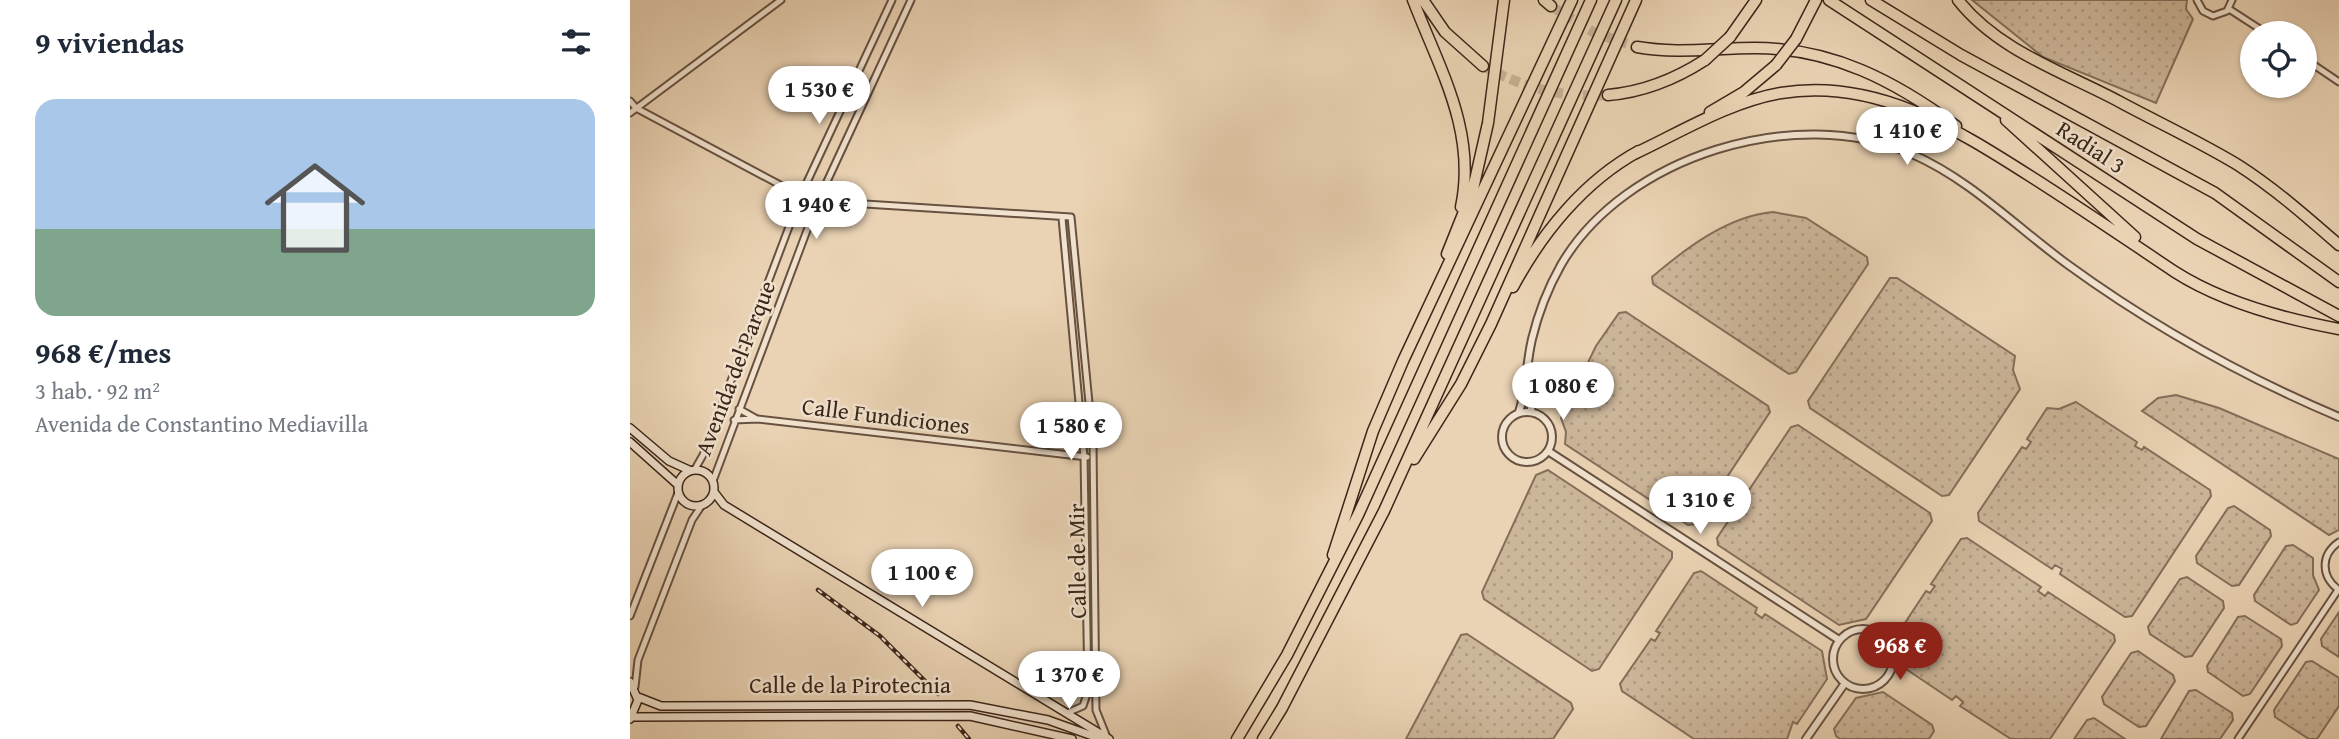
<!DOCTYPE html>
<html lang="es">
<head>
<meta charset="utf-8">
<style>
	body { margin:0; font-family:"Gentium Book Plus",serif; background:#f2f2f3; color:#1f2937; height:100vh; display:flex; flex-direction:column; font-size:26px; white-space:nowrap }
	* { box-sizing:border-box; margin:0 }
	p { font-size:23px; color:#747a83 }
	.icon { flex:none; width:38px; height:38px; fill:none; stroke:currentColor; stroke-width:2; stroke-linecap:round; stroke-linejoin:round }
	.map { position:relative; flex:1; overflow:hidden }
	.details { display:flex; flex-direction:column; background:#fff; width:630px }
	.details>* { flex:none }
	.buttons { position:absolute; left:1610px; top:21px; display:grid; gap:14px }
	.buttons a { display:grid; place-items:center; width:77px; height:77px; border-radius:50%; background:#fff; box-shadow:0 2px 5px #0004; font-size:35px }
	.price { position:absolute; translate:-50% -60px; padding:0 16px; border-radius:24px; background:#fff; color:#222; font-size:23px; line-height:46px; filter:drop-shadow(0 2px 4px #0008) }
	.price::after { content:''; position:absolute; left:50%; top:42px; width:21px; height:16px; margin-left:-10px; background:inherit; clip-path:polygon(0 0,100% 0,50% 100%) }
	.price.current { background:#8f2418; color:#fff }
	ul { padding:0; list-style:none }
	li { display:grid; align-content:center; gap:14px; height:371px; padding:0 35px }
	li+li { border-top:2px solid #e0e1e3 }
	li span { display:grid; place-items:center; height:217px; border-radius:21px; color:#555 }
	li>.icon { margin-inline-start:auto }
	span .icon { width:126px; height:126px; fill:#fffc; stroke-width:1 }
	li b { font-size:30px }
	h2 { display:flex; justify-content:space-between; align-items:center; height:84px; padding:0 35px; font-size:30px }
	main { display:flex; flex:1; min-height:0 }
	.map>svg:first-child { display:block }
	.grass { fill:url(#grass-dots); stroke:#846e5a; stroke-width:2 }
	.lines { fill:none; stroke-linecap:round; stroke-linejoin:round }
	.motorway-tunnel { stroke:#c7b095; stroke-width:10; stroke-dasharray:10 5; stroke-linecap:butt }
	.minor-casing { stroke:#675140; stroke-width:9 }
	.tertiary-casing { stroke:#675140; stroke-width:10 }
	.secondary-casing { stroke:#3b2619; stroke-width:10 }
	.motorway-casing { stroke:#3b2619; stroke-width:13 }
	.minor { stroke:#f1e2ce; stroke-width:5 }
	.tertiary { stroke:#f1e2ce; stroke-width:6 }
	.secondary { stroke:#f1e2ce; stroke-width:7 }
	.motorway { stroke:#ead3b4; stroke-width:10 }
	.rail-casing { stroke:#3b2619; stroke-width:4.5 }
	.rail { stroke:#f1e2ce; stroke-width:2; stroke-dasharray:5; stroke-linecap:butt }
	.motorway-bridge-casing { stroke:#3b2619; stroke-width:13; stroke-linecap:butt }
	.motorway-bridge { stroke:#ead3b4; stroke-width:10 }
	.labels { text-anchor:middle; stroke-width:5; stroke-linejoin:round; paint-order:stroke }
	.street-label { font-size:23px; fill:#3b2619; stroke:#f1e2ce }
</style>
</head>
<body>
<main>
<section class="details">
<h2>9 viviendas<svg class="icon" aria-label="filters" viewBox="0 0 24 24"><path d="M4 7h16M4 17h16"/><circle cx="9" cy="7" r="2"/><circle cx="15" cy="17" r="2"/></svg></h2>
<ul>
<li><span style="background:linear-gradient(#a9c7e8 60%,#7fa58c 0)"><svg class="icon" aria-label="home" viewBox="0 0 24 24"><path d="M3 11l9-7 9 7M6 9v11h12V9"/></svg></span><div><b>968 €/mes</b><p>3 hab. · 92 m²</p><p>Avenida de Constantino Mediavilla</p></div></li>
</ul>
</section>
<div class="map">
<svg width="1709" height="739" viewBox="0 0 1709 739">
	<defs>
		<pattern id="grass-dots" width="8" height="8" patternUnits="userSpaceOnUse" patternTransform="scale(1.75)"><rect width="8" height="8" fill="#ccb69a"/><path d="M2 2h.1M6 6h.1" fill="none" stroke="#b09c84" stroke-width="1.8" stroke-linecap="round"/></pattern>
	</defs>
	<rect width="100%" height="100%" fill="#ead3b4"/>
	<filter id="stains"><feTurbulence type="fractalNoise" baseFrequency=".00286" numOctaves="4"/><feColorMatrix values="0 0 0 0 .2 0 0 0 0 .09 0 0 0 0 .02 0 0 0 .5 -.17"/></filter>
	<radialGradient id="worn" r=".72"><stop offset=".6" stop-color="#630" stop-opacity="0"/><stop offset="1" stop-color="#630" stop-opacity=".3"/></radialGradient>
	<path class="grass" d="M1342,0H1557L1556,9L1563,19L1526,103L1413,57Z
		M1143,212L1176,218L1237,257L1238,264L1166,372L1159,374L1023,284L1022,277C1056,248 1098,216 1143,212Z
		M1260,278H1267L1385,356L1383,370L1390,389L1319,495L1312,496L1180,408L1178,401Z
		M996,312L1138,406L1140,412L1066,524L1058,525L935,444L936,432L931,418L966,346L989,313Z
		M1546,395L1589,408L1709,459V530L1699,535L1512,411L1528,398Z
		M1446,402L1507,442L1505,446L1512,450L1514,447L1580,490L1581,496L1502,616L1495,617L1430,574L1432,569L1425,565L1422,569L1349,521L1348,513L1392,447L1396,449L1401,442L1397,439L1417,408L1429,409Z
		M1168,425L1300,513L1302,521L1236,619L1209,625L1088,545L1087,538L1161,427Z
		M918,470L1042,552V558L969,669L962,671L854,599L852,592L906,475Z
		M1604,506L1640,530L1641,536L1609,585L1602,586L1567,563L1566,556L1598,508Z
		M1337,538L1411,587L1408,591L1415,596L1418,592L1484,635L1485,641L1420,739H1381L1330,706L1333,702L1326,696L1322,700L1270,665L1265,638L1296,591L1300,593L1305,586L1301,584L1331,539Z
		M1663,545L1683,558V575L1689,590L1667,623L1661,625L1625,601L1624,595L1656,546Z
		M1071,571L1127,608L1125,613L1132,618L1135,614L1192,651L1197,679L1167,724L1163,722L1157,739H1064L992,691L990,684L1021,639L1025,641L1030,633L1026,631L1064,573Z
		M1557,577L1593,601L1594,608L1562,656L1555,657L1520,634L1518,627L1550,579Z
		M1709,612V657L1692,646L1691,639Z
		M1615,616L1651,639L1652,646L1620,694L1613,696L1578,672L1577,666L1608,617Z
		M837,634L941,703L943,709L923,739H776L831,635Z
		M1508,651L1543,675L1545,681L1516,726L1509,727L1474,704L1472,697L1501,653Z
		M1682,661L1709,678V706L1687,739H1679L1645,717L1644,710L1676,662Z
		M1566,690L1602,713L1603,720L1590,739H1531L1559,691Z
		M1253,692L1302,725L1304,731L1299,739H1210L1206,736L1204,729L1226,698Z
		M1464,718L1495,739H1444L1457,720Z"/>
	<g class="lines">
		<path class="motorway-tunnel" d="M921,6L963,32L1007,47
			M853,66C894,88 932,98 978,95"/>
		<defs>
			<path id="minor" d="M1567,0L1573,11L1583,16L1597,11L1602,0
				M1599,9L1636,33
				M1675,59L1709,82
				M0,101L6,108L154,187L188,201L441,217L463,444L466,710L476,735
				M0,113L151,0
				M432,218L454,457L458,691L453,706L437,713
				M109,409L125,418
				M104,420L128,419L457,457
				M65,469L73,455L171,195L262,0
				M83,481L188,201L281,0
				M1709,542C1690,555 1691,577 1709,590
				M0,616L48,493
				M5,687L8,660L62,520L72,505
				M1608,739L1708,590"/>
			<path id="tertiary" d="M897,392L902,412
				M872 437a25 25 0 1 1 50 0a25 25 0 1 1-50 0Z
				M889,412C897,388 896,364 902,339C908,314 918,288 931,265C994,156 1166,103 1282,154C1341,180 1385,226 1437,264C1522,326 1612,376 1709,417
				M918,451L1209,640
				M1203 659a30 30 0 1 1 60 0a30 30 0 1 1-60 0Z
				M1176,739L1215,683"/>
			<path id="secondary" d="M0,428L39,461L59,470
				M0,442L48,485
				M48 488a18 18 0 1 1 36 0a18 18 0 1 1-36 0Z
				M84,492L94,505L479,739
				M0,682L8,700L0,719
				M8,697L31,706L340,705L418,720L471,739
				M2,717L340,716L442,739"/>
			<path id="motorway" d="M783,0C809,68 847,131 831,207
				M793,0L815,32L853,66
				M914,0L921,6
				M1199,0L1567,239L1709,316
				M1241,0L1331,55L1585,193L1709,282
				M1328,0C1368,51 1434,72 1490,102C1529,123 1570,142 1608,165C1644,188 1677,217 1709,245
				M1100,37L1126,0
				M1166,39L1186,0
				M1007,47C1046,54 1085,48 1125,48C1202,48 1265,81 1326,126
				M978,95C1014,92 1044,80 1075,60
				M1080,112L1114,92L1146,65
				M1376,120L1505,237
				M1004,154C1051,132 1099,102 1151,93C1245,78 1323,127 1400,176C1449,207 1497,240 1545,272C1592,302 1655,319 1709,329
				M817,254L843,189L858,123L874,0
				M883,287C912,233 954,181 1009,151
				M784,459L831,384L861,324L1006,0
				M703,555L743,431L773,361L942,0
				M607,739L657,655L728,515L961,0
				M633,739L652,708L754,511L986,0"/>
		</defs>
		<use href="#minor" class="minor-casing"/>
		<use href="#tertiary" class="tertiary-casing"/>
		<use href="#secondary" class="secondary-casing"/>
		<use href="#motorway" class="motorway-casing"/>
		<use href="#minor" class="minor"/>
		<use href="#tertiary" class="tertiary"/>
		<use href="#secondary" class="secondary"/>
		<use href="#motorway" class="motorway"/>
		<defs>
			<path id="rail" d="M188,590L250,636L308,694
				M328,726L339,739"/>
		</defs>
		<use href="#rail" class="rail-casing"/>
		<use href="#rail" class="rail"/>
		<defs>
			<path id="motorway-bridge" d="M1075,60L1100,37
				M1146,65L1166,39"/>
		</defs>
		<use href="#motorway-bridge" class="motorway-bridge-casing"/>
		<use href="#motorway-bridge" class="motorway-bridge"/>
	</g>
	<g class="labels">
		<g class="street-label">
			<text transform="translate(1461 147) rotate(33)" y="8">Radial 3</text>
			<text transform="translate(105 368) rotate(-69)" y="8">Avenida del Parque</text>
			<text transform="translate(256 416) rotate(7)" y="8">Calle Fundiciones</text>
			<text transform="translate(447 561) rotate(-91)" y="8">Calle de Mir</text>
			<text x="220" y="693">Calle de la Pirotecnia</text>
		</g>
	</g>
	<rect width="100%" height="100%" filter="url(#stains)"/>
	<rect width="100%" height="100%" fill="url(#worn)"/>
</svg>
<div class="buttons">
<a><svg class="icon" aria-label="locate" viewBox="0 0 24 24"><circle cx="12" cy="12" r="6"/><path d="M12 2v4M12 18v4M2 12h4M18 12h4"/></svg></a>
</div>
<b class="price" style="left:189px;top:126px">1 530 €</b>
<b class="price" style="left:1277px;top:167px">1 410 €</b>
<b class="price" style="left:186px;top:241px">1 940 €</b>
<b class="price" style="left:933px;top:422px">1 080 €</b>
<b class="price" style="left:441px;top:462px">1 580 €</b>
<b class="price" style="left:1070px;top:536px">1 310 €</b>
<b class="price" style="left:292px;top:609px">1 100 €</b>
<b class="price current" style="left:1270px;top:682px">968 €</b>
<b class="price" style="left:439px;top:711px">1 370 €</b>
</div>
</main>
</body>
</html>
